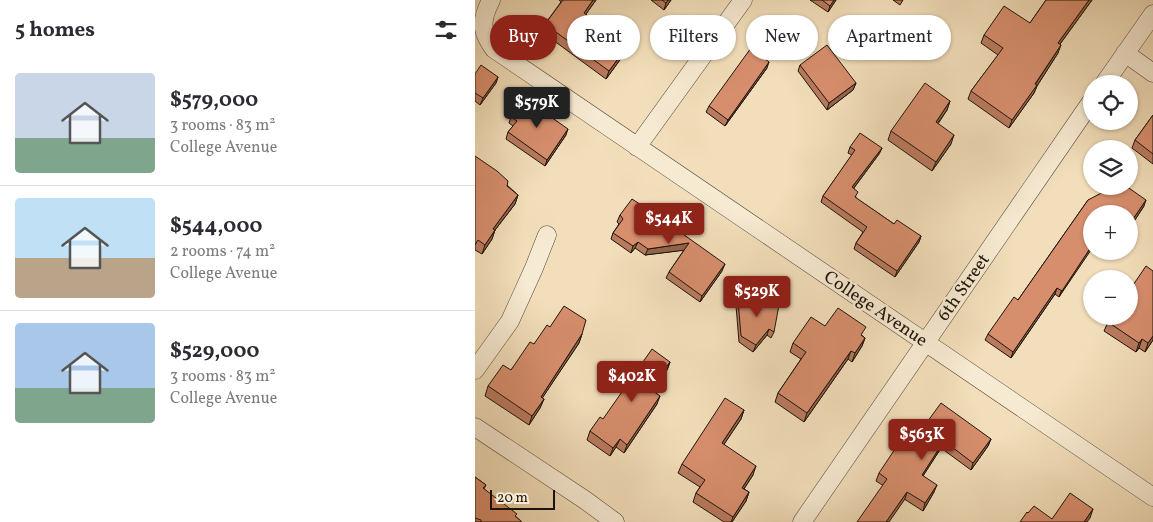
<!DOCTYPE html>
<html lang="en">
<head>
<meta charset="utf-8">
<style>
	body { margin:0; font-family:Vollkorn,serif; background:#f7f7f7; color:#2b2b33; height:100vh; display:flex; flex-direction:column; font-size:19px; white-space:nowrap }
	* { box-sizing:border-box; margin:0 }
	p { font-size:16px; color:#7c7c81 }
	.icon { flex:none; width:28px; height:28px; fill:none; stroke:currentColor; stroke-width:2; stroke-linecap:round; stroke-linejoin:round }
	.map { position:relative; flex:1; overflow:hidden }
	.details { display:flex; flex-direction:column; background:#fff; width:475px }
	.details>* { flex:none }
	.guide { position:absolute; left:15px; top:15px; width:475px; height:45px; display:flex; gap:10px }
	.tools { position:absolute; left:608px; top:75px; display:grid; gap:10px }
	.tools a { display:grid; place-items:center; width:55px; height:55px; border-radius:50%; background:#fff; box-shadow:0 1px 4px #0004; font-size:25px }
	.scale { position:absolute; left:15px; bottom:12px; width:65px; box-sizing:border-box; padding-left:5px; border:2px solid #1c140b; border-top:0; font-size:14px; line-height:18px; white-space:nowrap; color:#1c140b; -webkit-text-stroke:4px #f7ead2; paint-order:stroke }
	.price { position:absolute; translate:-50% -42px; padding:0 11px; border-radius:5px; background:#8f2418; color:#fff; font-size:16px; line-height:32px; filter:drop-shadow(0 1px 2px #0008) }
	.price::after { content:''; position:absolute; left:50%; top:30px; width:15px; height:11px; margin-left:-8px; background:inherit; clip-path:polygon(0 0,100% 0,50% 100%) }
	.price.active { background:#222; color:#fff }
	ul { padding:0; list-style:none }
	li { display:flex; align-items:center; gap:15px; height:125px; padding:0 15px }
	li+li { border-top:1px solid #e1e1e2 }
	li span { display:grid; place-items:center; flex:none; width:140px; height:100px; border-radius:5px; color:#555 }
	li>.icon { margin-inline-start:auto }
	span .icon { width:60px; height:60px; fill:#fffc; stroke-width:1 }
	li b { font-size:21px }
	h2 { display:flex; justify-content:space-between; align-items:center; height:60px; padding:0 15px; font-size:21px }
	.chip { padding:0 18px; border-radius:22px; background:#fff; box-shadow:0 1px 4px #0004; font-size:18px; line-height:45px }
	.chip.active { background:#8f2418; color:#fff }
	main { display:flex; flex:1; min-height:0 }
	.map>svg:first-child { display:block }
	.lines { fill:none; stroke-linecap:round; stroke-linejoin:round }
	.street-casing { stroke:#524637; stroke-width:19 }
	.street { stroke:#f7ead2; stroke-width:18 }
	.wall { fill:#b97a5e; stroke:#1c140b }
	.shaded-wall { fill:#96634c; stroke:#1c140b }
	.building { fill:#d78e6d; stroke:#1c140b }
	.labels { text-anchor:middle; stroke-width:5; stroke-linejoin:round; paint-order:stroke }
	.street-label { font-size:18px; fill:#1c140b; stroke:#f7ead2 }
</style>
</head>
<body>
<main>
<section class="details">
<h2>5 homes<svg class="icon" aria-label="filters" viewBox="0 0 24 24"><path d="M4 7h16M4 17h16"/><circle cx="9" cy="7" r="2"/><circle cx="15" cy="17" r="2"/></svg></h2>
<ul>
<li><span style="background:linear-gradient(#c9d6e8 65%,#7fa58c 0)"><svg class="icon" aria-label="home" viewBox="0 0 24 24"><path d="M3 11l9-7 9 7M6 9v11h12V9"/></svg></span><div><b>$579,000</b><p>3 rooms · 83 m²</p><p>College Avenue</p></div></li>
<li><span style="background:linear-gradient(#bfe0f5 60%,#b9a48a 0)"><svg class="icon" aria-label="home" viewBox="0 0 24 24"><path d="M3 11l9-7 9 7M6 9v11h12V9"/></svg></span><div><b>$544,000</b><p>2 rooms · 74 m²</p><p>College Avenue</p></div></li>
<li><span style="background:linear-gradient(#a9c7e8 65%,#7fa58c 0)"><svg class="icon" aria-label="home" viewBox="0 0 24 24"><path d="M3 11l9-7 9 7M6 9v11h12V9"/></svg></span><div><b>$529,000</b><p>3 rooms · 83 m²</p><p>College Avenue</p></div></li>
</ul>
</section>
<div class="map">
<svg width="678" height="522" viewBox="0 0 678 522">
	<rect width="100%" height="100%" fill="#f2deba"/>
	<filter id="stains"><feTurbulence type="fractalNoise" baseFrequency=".004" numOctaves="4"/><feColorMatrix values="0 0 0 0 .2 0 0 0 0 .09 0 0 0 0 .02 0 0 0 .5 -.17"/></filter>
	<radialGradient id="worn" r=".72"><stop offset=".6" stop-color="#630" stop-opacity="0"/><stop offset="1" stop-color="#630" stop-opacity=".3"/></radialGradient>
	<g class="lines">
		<defs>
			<path id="street" d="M16,0C6,20 5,30 19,49L678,497
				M650,53L678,73
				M629,84L678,14
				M162,147L268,0
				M0,370L35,321L59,268L72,235
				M0,427L110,500L140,522
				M327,522L616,102"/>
		</defs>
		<use href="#street" class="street-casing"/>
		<use href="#street" class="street"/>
	</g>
	<path class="wall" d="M84,0H121L111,14L150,53L131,79L67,32L70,24L86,2Z
		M176,0H196L189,10Z
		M335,0H361L353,12Z
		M418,0H428L425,5Z
		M571,0H617L585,44L583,53L562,86L559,93L534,128L493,99L496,91L523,55L506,43L509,35L555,23Z
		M325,65L381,83L378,90L352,110L323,71Z
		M292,68L250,126L231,112L234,106Z
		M0,74L23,77L21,83L5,105L0,101Z
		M475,101L472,110L463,124L476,144L457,171L413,140L416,131Z
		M678,115V164L657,148L660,140Z
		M36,117L91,135L70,166L31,139L33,132L38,126L34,123Z
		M375,147L407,148L404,154L379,188L381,198L419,224L446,236L444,242L420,277L379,249L381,243L388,232L346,202L348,196L377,155L373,153Z
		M0,156L43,195L40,204L20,230L17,239L7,254L0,250Z
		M613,200L669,206L654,229V214H616L584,297L580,294L536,358L510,340L513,334L543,300Z
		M177,212L208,227L206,233L247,271L225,302L191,278L194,272L209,250L170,255L160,248L156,253L136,239L138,233L144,224L142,222L145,215Z
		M678,271V340L670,352L664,348L661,352L629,331L633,322Z
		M263,300L299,332L296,338L292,335L278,352L264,342L261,306Z
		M350,326L388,336L390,338L387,346L377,362L373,359L329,422L300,402L303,393L326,359L315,352L318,343Z
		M75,327L107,334L104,343L67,398L69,399L65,408L54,425L10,396L13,386L36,370L59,344Z
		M195,362L192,370L177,390L182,404L149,453L141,447L135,456L112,440L115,431L128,419Z
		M269,410L266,419L249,444L278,475L269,489L274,492L271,501L257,522H249L218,502L221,493L225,487L203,473L207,464Z
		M516,439L513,446L496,470L466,448L448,476L459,492L448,511L401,481L404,473L439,440Z
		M0,477L11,485L9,489L47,522H0Z"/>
	<path class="shaded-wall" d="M118,0H121L106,21L109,13Z
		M193,0H196L189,10L191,3Z
		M359,0H361L353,12L355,6Z
		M614,0H617L580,51L583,43Z
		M153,45L150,53L131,79L134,71Z
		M586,45L583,53L562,86L559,93L534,128L537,120Z
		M294,62L292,68L250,126L253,120Z
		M23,77L21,83L5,105L8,98Z
		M381,83L378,90L352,110L354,103Z
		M475,101L472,110L457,131L461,122Z
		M93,129L91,135L70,166L72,160Z
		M479,135L476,144L457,171L461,162Z
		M407,148L404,154L375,193L377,187Z
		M43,195L40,204L14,238L18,229Z
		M671,200L669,206L654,229L656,222Z
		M20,230L17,239L7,254L10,245Z
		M446,236L444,242L420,277L422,271Z
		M163,242L160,248L156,253L158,246Z
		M214,243L211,250L170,255L173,249Z
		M616,247V250L584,297L587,291Z
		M250,264L247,271L225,302L227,296Z
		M582,288L580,294L536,358L538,352Z
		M294,329L292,335L278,352L281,345Z
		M107,334L104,343L62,406L66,397Z
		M678,336V340L670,352L673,343Z
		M390,338L387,346L377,362L380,353Z
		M667,339L664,348L661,352L664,343Z
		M376,351L373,359L329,422L332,413Z
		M195,362L192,370L172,397L175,389Z
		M185,396L182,404L149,453L152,445Z
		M69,399L65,408L54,425L57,416Z
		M269,410L266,419L244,452L247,443Z
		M145,439L141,447L135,456L138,448Z
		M516,439L513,446L496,470L498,463Z
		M469,441L466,448L444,482L447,475Z
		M281,466L278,475L264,496L267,488Z
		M462,485L459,492L448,511L450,503Z
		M274,492L271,501L257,522H256L258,517Z
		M432,492L430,499L414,522H411Z
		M618,509L615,518L612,522H609Z"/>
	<path class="building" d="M88,0H118L109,13L153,45L134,71L70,24Z
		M187,0H193L191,3Z
		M347,0H359L355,6Z
		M571,0H614L583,43L586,45L560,84L562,85L537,120L496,91L528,48L509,35L529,6L555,23Z
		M352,45L381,83L354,103L325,65Z
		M276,48L294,62L253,120L234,106Z
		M6,65L23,77L8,98L0,93V74Z
		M450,83L475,101L461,122L479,135L461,162L416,131Z
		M49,98L93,129L72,160L33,132L42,121L36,117Z
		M678,115V154L660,140Z
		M385,133L407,148L377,187L383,192L380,197L419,224L422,220L446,236L422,271L381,243L392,227L348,196L380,150L375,147Z
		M0,156L22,171L33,181L32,186L43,195L18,229L20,230L10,245L3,240L0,245Z
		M634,186H651L671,200L656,222L654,221V214H616V247L587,291L582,288L538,352L513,334L539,297L543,300L613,200L632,190Z
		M157,199L177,212L181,206L208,227L205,232L250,264L227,296L194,272L214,243L173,249L163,242L158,246L138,233L148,219L145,215Z
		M671,266L678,271V336L673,343L667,339L664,343L633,322L636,316H654V291Z
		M287,299L299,301L304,305L299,332L294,329L281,345L266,336L263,300Z
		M89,306L111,320L107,334L66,397L69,399L57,416L13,386L28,365L36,370L55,342L59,344L72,325L75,327Z
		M363,308L391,327L386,335L390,338L380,353L376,351L332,413L303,393L331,352L318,343L336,317L350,326Z
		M177,349L195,362L175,389L185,396L152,445L145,439L138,448L115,431L125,417L128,419Z
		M250,398L269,410L247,443L281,466L267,488L274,492L258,517L221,493L230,480L207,464Z
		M466,403L516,439L498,463L469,441L447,475L462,485L450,503L432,492L411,522H412H382L412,479L404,473L430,434L439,440Z
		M0,477L11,485L8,488L42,514L40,516L47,522H6V520L0,518Z
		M595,493L618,509L609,522H545L552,512L553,513L559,506L577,519Z"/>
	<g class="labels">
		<g class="street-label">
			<text transform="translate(488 287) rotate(-55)" y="6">6th Street</text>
			<text transform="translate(401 308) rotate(34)" y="6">College Avenue</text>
		</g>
	</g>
	<rect width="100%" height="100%" filter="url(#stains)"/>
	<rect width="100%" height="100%" fill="url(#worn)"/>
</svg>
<div class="tools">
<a><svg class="icon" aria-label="locate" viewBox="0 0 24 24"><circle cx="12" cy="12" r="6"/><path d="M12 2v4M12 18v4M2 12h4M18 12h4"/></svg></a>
<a><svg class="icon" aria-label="layers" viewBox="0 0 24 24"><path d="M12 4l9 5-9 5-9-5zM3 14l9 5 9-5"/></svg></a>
<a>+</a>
<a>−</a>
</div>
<div class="scale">20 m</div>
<b class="price active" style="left:62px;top:129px">$579K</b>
<b class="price" style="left:194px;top:245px">$544K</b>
<b class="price" style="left:282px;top:318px">$529K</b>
<b class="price" style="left:157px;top:403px">$402K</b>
<b class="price" style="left:447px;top:461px">$563K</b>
<div class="guide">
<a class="chip active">Buy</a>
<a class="chip">Rent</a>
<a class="chip">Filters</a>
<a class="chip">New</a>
<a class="chip">Apartment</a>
</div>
</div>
</main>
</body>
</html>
